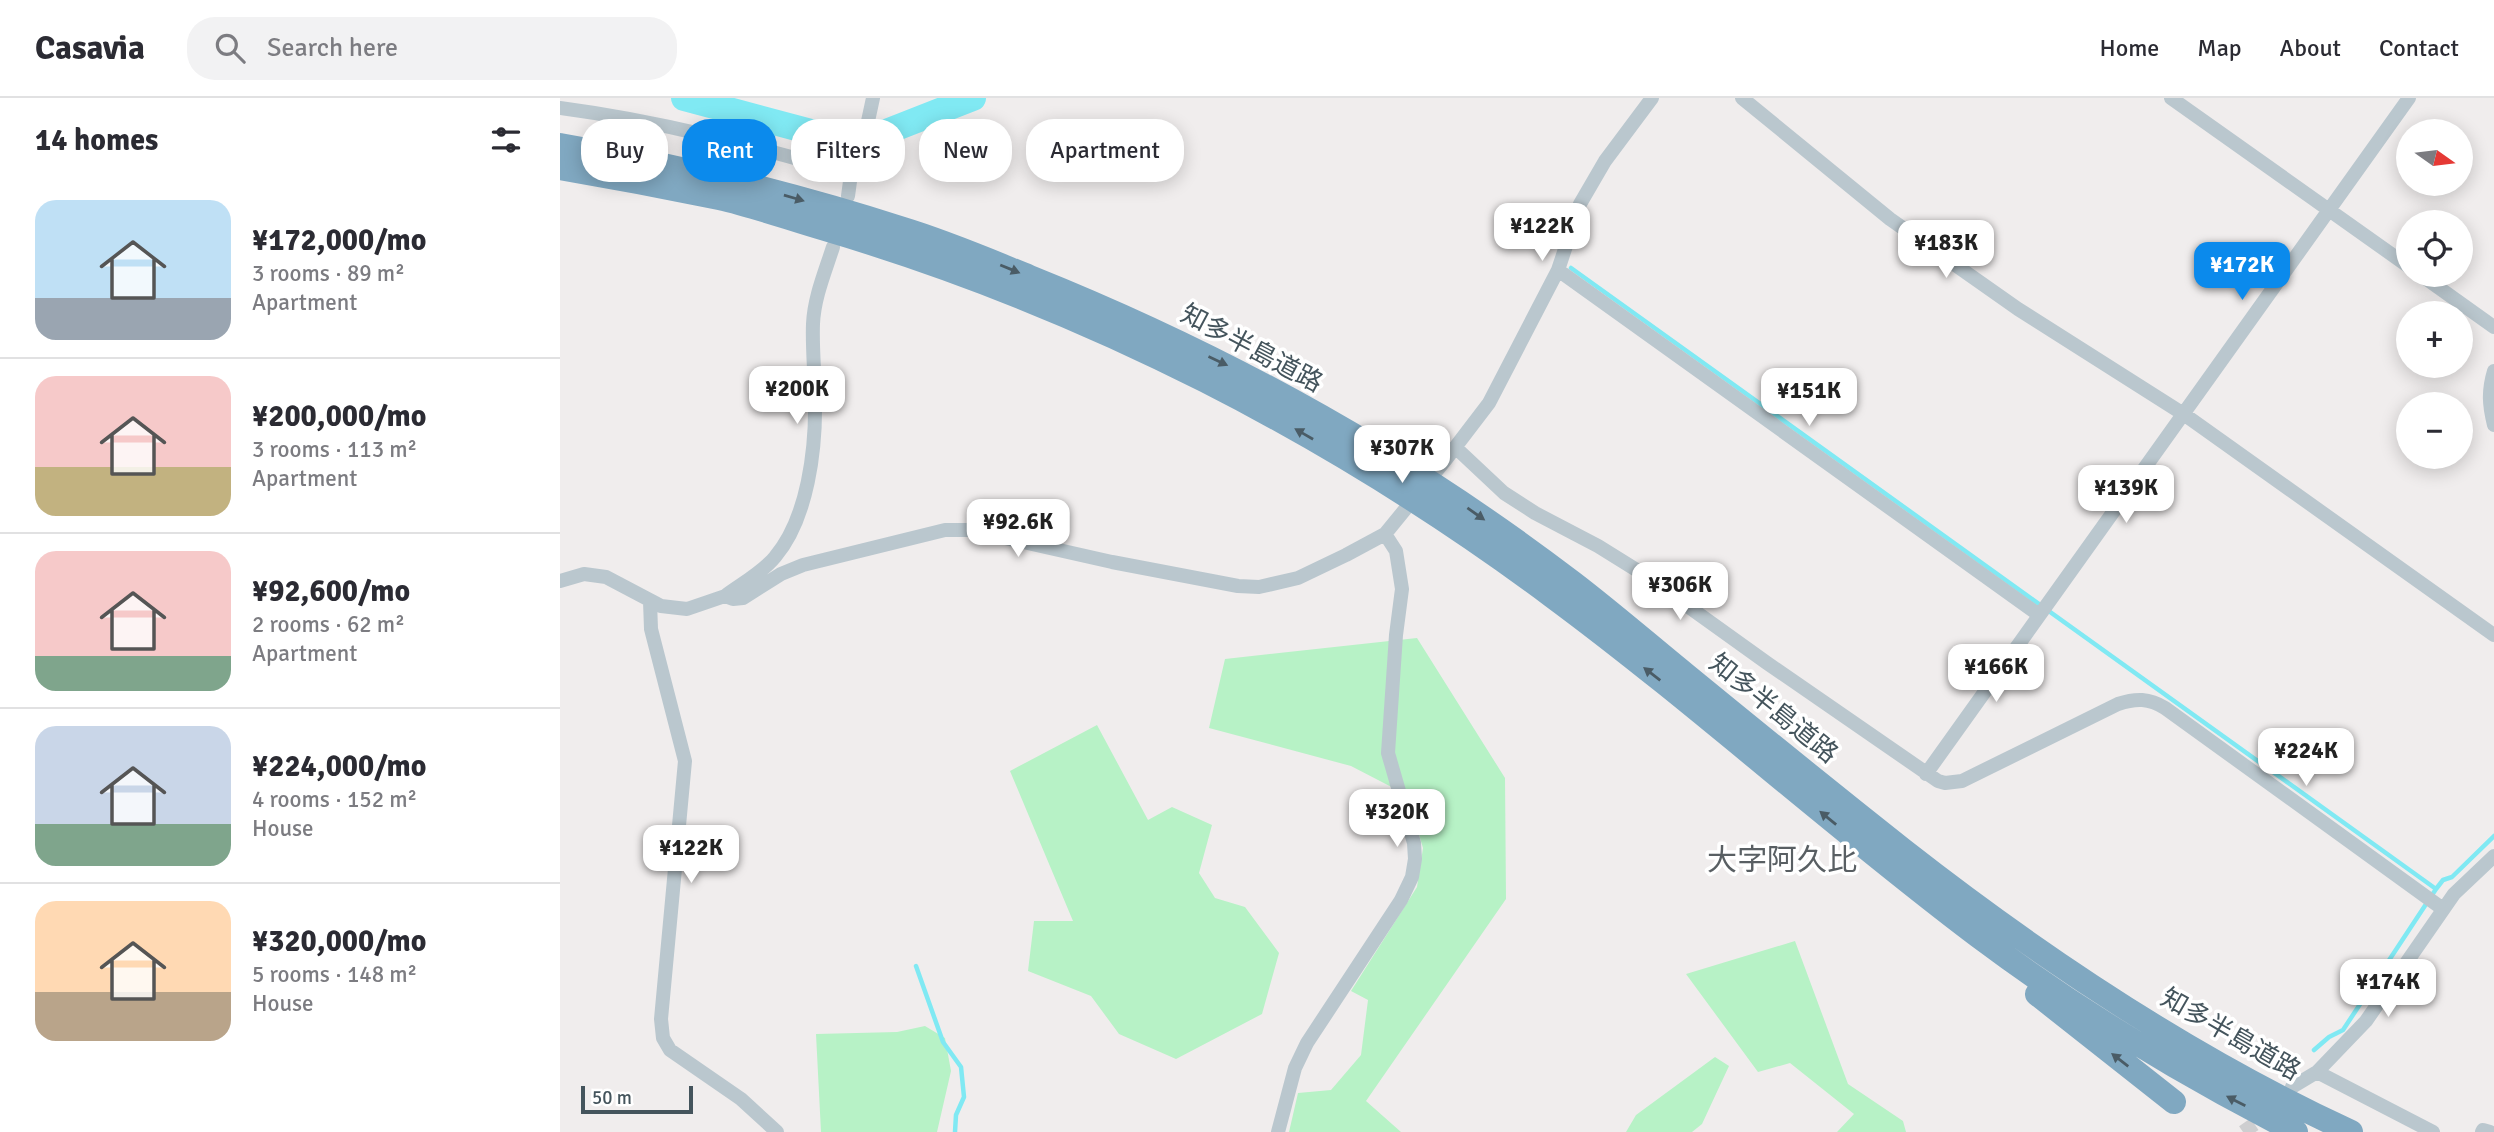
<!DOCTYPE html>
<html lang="en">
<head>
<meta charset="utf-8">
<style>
	body { margin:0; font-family:Signika,"Noto Sans JP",sans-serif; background:#f2f2f3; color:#2b2b33; height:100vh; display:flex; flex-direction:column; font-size:26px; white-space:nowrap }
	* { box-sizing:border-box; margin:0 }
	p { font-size:23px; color:#7c7c81 }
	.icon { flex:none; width:38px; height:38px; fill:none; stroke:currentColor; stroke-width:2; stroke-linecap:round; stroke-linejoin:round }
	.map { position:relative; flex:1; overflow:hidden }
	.side { display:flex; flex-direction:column; background:#fff; width:560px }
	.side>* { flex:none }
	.guide { position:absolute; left:21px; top:21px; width:665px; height:63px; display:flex; gap:14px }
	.needle { width:46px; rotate:104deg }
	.buttons { position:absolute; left:1836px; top:21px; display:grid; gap:14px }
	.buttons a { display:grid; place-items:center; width:77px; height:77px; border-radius:50%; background:#fff; box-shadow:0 4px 18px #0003; font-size:35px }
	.scale { position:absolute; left:21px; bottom:18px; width:112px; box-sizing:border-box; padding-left:7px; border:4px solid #44545c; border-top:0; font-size:19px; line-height:24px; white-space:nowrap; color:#44545c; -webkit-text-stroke:5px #fff; paint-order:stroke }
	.price { position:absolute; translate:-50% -60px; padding:0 16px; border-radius:14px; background:#fff; color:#222; font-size:23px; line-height:46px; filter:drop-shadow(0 2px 4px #0008) }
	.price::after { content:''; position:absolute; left:50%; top:42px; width:21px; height:16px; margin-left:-10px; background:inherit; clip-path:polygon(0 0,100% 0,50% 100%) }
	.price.current { background:#0b8aec; color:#fff }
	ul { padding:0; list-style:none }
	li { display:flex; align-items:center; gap:21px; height:175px; padding:0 35px }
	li+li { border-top:2px solid #e1e1e2 }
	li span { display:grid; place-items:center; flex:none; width:196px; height:140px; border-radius:21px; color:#555 }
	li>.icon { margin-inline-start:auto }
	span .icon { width:84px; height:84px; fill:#fffc; stroke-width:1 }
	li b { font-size:30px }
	h2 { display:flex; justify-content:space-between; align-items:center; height:84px; padding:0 35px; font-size:30px }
	.tag { padding:0 24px; border-radius:28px; background:#fff; box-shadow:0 4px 18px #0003; font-size:24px; line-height:63px }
	.tag.current { background:#0b8aec; color:#fff }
	header { display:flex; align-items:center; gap:42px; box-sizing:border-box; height:98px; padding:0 35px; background:#fff; border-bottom:2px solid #e1e1e2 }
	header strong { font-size:33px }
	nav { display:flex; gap:38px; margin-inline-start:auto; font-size:24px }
	.search { width:490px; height:63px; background:#f2f2f3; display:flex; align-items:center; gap:18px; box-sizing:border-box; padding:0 24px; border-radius:28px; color:#7c7c81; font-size:26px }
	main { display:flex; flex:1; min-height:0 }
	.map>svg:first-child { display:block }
	.green { fill:#b7f2c6 }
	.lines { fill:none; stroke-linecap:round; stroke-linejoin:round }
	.stream { stroke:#80e9f3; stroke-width:4.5 }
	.river { stroke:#80e9f3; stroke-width:26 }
	.street-tunnel { stroke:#ceced0; stroke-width:14; stroke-dasharray:14 7; stroke-linecap:butt }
	.street { stroke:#bac7ce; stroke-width:14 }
	.highway { stroke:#80a8c1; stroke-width:24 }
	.oneway { fill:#4a5c66 }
	.labels { text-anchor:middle; stroke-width:7; stroke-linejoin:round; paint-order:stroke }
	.street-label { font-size:26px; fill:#44545c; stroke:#fff }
	.quarter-label { font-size:30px; fill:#595f63; stroke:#fff }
</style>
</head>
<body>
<header>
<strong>Casavia</strong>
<div class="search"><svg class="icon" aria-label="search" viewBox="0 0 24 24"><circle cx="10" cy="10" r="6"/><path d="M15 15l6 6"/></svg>Search here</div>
<nav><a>Home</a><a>Map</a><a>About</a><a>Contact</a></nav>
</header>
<main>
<section class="side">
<h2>14 homes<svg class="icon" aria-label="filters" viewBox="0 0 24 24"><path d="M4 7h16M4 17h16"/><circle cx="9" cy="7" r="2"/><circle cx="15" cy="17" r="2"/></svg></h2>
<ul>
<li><span style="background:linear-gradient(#bfe0f5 70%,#9aa5b1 0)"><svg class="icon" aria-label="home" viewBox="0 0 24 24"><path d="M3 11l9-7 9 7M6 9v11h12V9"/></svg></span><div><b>¥172,000/mo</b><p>3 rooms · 89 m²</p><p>Apartment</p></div></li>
<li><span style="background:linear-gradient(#f6c9c9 65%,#c2b280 0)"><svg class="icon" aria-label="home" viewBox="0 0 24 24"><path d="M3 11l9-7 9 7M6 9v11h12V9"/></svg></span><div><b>¥200,000/mo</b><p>3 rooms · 113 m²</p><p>Apartment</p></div></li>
<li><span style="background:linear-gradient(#f6c9c9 75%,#7fa58c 0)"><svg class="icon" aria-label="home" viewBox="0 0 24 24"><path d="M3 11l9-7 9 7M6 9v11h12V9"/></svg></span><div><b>¥92,600/mo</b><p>2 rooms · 62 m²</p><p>Apartment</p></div></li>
<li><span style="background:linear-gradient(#c9d6e8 70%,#7fa58c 0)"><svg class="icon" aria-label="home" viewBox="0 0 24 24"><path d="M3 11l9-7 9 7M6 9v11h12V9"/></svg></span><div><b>¥224,000/mo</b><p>4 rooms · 152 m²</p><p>House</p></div></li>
<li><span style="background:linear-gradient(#ffd9b3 65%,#b9a48a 0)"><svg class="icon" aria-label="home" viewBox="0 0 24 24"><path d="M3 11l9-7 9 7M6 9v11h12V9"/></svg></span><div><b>¥320,000/mo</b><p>5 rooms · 148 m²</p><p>House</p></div></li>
</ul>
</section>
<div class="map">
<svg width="1934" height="1034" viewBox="0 0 1934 1034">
	<rect width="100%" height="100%" fill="#f0eded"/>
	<path class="green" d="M857,540L945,680L946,801L806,1003L841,1034H729L738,995L771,992L801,957L808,902L791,893L857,789L863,750L847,697L791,668L649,630L665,561Z
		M537,627L588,722L612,709L652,727L639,775L655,800L685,809L719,855L702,916L616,961L559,936L531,898L468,873L474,823H513L450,673Z
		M1235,843L1288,986L1343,1023L1346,1034H1277L1294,1016L1230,965L1198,974L1126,876Z
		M365,928L385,940L391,973L377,1034H261L256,936L337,934Z
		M1155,959L1169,968L1142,1026L1132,1034H1066L1076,1017Z"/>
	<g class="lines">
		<path class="stream" d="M1011,170L1876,791
			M356,868L383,944L401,969L404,999L396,1017L395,1034
			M1754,952L1769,939L1783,932L1876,791L1883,782L1892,779L1934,738"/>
		<path class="river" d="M124,0L285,43L326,34L413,0"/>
		<path class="street-tunnel" d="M1683,1034L1708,1017"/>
		<path class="street" d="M1182,0L1330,121L1458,211L1625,317L1934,537
			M1611,0L1848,168
			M0,10C99,23 195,48 291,76
			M288,98L291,76L302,51L313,0
			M998,172L1479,517
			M1861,177L1934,229
			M1934,273C1928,293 1929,307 1934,327
			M895,349L944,395L975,415L1038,448L1083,476L1207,565L1378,683L1385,685L1402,683L1558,606C1576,600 1589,600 1605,610L1883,811
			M0,483L24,476L46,479L101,508L127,511L165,498L173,501L183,500L221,476L243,467L385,432H410L552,464L678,488L699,489L738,480L786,457L825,436L887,360L929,305L998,172L1020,106L1045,63L1092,0
			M165,498C181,486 203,474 215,459C248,420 256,351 255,301C255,276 252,251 253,226C254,200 265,174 273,149
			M90,503L91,531L125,663L101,921L103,940L110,952L181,1001L217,1034
			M1366,676L1849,0
			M1757,974L1873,1034
			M1732,989L1757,974L1806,923L1894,796L1934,758
			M718,1034L735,970L747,945L841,802L852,779L855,761L854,745L828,655L836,537L842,491L836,453L825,436
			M1922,1034L1923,1032L1930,1034"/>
		<path class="highway" d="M0,47C116,67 231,95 343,131C386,144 428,162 470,179C662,256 847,358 1012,484C1050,513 1087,545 1125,576C1197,635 1270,694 1343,752C1481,860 1631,960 1791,1034
			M0,70C53,79 106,89 159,100C195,108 230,121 265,131C528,209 773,335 992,498C1138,606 1273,729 1418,838C1518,913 1626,978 1736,1034
			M1477,896L1614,1004"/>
	</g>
	<defs><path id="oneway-solid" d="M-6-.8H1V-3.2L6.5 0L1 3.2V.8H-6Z" transform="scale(1.75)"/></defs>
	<g class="oneway">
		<use href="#oneway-solid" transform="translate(234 100) rotate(16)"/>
		<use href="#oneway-solid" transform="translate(450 171) rotate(22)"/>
		<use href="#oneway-solid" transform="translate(658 263) rotate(25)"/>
		<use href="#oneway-solid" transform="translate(744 336) rotate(-150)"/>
		<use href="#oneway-solid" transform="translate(916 416) rotate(35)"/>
		<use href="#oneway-solid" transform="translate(1092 576) rotate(-142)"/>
		<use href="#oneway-solid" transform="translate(1268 720) rotate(-141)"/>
		<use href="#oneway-solid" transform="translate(1560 962) rotate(-142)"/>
		<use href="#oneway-solid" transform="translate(1676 1003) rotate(-153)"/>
	</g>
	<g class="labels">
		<g class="street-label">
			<text transform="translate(692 250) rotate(28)" y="9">知多半島道路</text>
			<text transform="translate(1214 610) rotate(39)" y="9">知多半島道路</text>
			<text transform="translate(1671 936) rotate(30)" y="9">知多半島道路</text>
		</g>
		<g class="quarter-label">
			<text x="1222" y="772">大字阿久比</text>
		</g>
	</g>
</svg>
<div class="buttons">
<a><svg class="needle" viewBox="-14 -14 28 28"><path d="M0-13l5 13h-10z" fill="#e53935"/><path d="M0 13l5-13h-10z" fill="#7c7c81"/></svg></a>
<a><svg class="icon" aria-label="locate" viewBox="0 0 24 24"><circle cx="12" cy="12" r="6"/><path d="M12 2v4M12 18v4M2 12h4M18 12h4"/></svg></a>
<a>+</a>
<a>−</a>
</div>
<div class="scale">50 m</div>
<b class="price" style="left:982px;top:165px">¥122K</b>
<b class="price" style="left:1386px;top:182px">¥183K</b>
<b class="price current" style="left:1682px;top:204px">¥172K</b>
<b class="price" style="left:237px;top:328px">¥200K</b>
<b class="price" style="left:1249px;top:330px">¥151K</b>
<b class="price" style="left:842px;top:387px">¥307K</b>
<b class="price" style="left:1566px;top:427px">¥139K</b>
<b class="price" style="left:458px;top:461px">¥92.6K</b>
<b class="price" style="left:1120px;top:524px">¥306K</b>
<b class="price" style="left:1436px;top:606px">¥166K</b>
<b class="price" style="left:1746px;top:690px">¥224K</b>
<b class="price" style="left:837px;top:751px">¥320K</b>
<b class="price" style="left:131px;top:787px">¥122K</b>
<b class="price" style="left:1828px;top:921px">¥174K</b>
<div class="guide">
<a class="tag">Buy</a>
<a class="tag current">Rent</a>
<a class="tag">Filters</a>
<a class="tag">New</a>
<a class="tag">Apartment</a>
</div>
</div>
</main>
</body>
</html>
